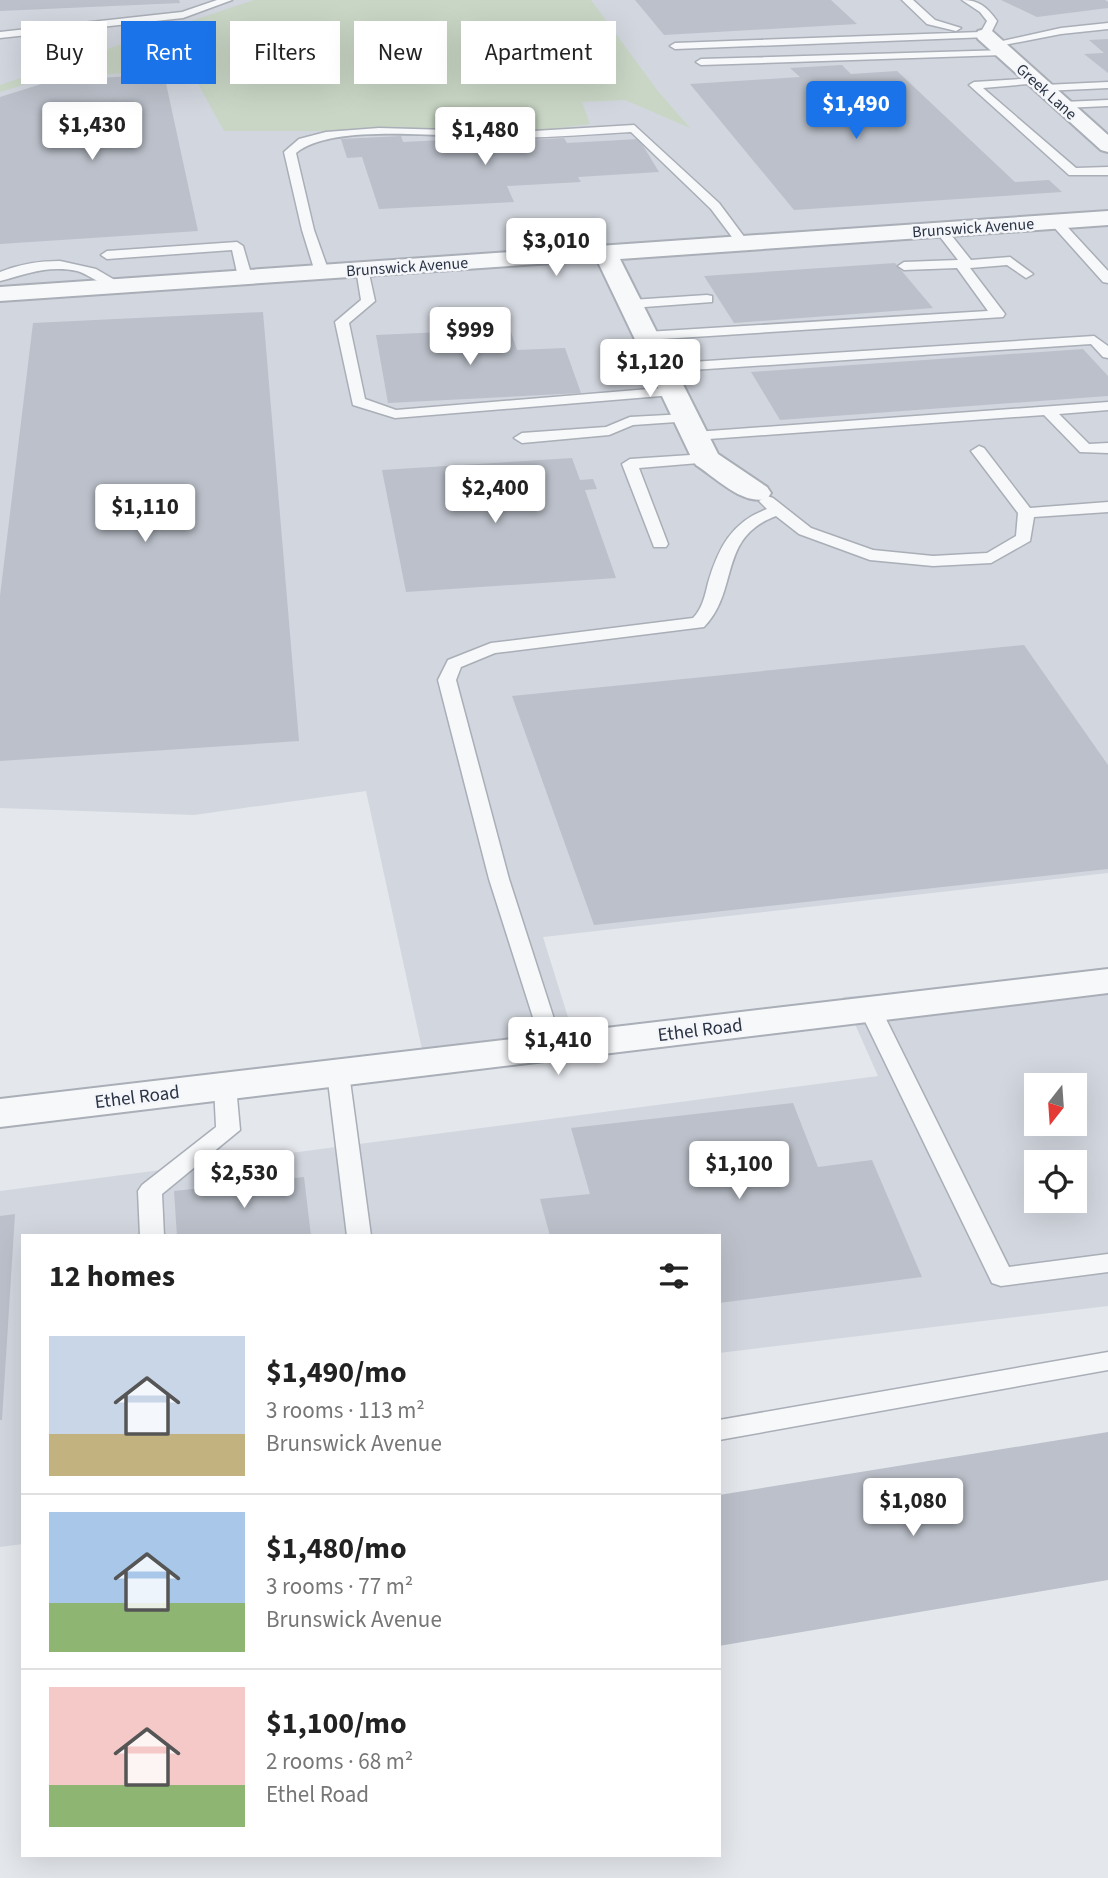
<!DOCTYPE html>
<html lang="en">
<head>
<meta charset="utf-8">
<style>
	body { margin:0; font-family:"Source Sans 3",sans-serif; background:#f2f2f2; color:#222; height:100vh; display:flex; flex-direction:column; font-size:26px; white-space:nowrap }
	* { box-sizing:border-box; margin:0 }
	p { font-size:23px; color:#767676 }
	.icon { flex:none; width:38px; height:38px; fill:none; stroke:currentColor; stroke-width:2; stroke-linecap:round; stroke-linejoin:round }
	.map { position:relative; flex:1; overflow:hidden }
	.sheet { position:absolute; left:21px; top:1234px; width:700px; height:623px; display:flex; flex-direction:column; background:#fff; border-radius:0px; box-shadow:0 7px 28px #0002 }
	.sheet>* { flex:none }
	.banner { position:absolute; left:21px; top:21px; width:700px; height:63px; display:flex; gap:14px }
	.needle { width:46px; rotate:197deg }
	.fabs { position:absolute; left:1024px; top:1073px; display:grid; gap:14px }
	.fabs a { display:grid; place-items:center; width:63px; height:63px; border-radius:0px; background:#fff; box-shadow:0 7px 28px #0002; font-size:35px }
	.price { position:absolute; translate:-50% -60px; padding:0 16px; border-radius:7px; background:#fff; color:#222; font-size:23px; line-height:46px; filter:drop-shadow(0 2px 4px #0008) }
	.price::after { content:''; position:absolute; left:50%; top:42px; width:21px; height:16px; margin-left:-10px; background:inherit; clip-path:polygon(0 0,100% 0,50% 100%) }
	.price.current { background:#1a73e8; color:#fff }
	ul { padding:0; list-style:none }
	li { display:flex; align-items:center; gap:21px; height:175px; padding:0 28px }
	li+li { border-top:2px solid #e0e0e0 }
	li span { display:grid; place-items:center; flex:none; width:196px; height:140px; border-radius:0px; color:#555 }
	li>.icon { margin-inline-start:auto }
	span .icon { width:84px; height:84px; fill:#fffc; stroke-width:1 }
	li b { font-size:30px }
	h2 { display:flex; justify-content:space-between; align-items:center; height:84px; padding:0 28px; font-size:30px }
	.pill { padding:0 24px; border-radius:0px; background:#fff; box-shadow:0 7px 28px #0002; font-size:24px; line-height:63px }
	.pill.current { background:#1a73e8; color:#fff }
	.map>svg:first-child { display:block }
	.built { fill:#d2d6de; fill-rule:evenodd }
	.green { fill:#c9d6c5 }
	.building { fill:#bbc0ca }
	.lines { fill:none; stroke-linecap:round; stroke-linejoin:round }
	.lane-casing { stroke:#a9aeb7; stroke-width:3 }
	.street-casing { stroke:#a9aeb7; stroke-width:4 }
	.lane { fill:#f7f8fa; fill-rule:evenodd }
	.street { fill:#f7f8fa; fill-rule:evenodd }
	.labels { text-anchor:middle; stroke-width:5; stroke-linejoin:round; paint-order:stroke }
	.far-street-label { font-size:16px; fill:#2b3445; stroke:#f4f6f9 }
	.street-label { font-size:19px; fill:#2b3445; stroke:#f4f6f9 }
</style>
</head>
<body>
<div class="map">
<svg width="1108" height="1878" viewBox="0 0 1108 1878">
	<rect width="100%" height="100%" fill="#e4e7ec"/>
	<path class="built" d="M0,0H1108V873L543,937L572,1030L422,1049L366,791L194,815L0,808Z
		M1108,977V1306L719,1353V1236H23V1544L0,1547V1191L878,1076L843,997ZM1036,1085H1074V1124H1036ZM1036,1162H1074V1200H1036Z"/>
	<path class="green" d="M254,0H591L657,90L690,128L625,100L582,102L590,124L536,131H224L190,69L46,78L0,92V85Z"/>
	<path class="building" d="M0,0H179L180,3L0,11Z
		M635,0H831L857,24L664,35Z
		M1001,0H1105L1108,2V8L1037,17Z
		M1108,39V73L1084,54L1104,53L1089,40Z
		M842,65L851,74L897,71L1015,182L1049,180L1062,192L794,210L690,84L800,77L790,68Z
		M164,74L198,231L0,244V97L51,81Z
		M401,136L403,142L486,138L488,142L564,138L567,143L639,139L659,172L578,177L581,182L507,186L514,202L379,209L362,157L347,158L341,139Z
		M895,263L933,308L734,323L704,276Z
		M263,312L299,741L0,761V596L33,323Z
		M510,329L517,350L565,348L581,393L388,403L376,335Z
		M1083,349L1108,376V396L780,420L751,372Z
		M572,458L580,480L593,479L597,489L585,490L616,578L406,592L382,470Z
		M1024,645L1108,765V869L594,925L512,696Z
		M793,1103L818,1167L872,1160L922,1277L719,1303V1236H550L540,1199L590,1194L571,1128Z
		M304,1177L311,1236H177L174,1191Z
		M15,1214L2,1420H0V1216Z
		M1108,1432V1580L719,1646V1495Z"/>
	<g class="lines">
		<defs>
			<path id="lane" d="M217,0H232L183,18L0,38V32L182,12Z
				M902,0H913L935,20L961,28L956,31L927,24Z
				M962,0C979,0 987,7 997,21L989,37L675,49L670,46L675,43L981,32L987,21L980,12Z
				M1108,23V29L1061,34L994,47L989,44L1061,28Z
				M1007,50V54L1003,55L701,65L696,62L701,59Z
				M1036,78L1040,79V83L983,88L1076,168L1108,167V175H1069L969,85L974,82Z
				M1108,82V88L1044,91L1039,88L1044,85Z
				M1108,100V106L1063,108L1057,105L1063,102Z
				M634,125L719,203L748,242L746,245H738L711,209L631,132C594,134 556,137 518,138C465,140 335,120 296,153L314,230L329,272L322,276L315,272L302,230L284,152L299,139L326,132L379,128L517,132Z
				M1056,218L1060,219L1108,271V283L1103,282L1052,225V219Z
				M940,225L944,226L971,260L1010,257L1033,274L1026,278L1007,265L970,268L1005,314L1003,317L646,340L639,336L646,332L988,311L957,268L904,270L898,266L904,262L958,260L934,229Z
				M237,242L243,246L252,277L250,280L245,281L238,277L232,250L107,259L101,255L107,251Z
				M60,261L96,269L125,286L123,289C109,291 91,275 77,271C48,265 27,274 0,281V272C20,264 39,261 60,261Z
				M362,265L368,269L375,301L349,323L365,399L396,410L673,387L680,391L673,395L395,418L353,405L335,322L361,300L356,269Z
				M707,295L712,296V302L631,308L624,304L631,300Z
				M1094,336L1108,346V358L1103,357L1091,344L661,372L654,368L661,364Z
				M1108,402V410L1059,414L1089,444L1108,443V453L1080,452L1044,415L695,440L688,436L695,432Z
				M686,414L693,418L691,421L633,425L609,435L522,443L514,438L522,433L606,427L630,417Z
				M979,446L984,448L1030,508L1108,502V512L1034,517L1030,541L991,563L933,566L870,560L799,534L776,516C717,538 740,590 704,627L495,653L461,667L456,680L509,879L563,1047L560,1052H544L489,879L438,680L448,660L491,643L693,618C702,609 705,596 708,583C718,549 731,522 767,509L759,501L767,496L773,498L811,528L873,550L933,556L987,553L1016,536L1018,513L971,451Z
				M706,454L714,459L711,462L639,468L668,544L666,547H654L622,464L630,459Z
				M870,1002L878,1004L881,1009L1009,1267L1108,1254V1272L1001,1286L992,1283L859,1009L862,1004Z
				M338,1066L346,1068L349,1073L371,1236H347L327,1073L330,1068Z
				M225,1079L233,1081L236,1086L240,1130L162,1194L164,1236H140L138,1191L142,1185L216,1127L214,1086L217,1081Z
				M1108,1352V1370L719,1440V1420Z"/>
			<path id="street" d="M985,29L992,31L1108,135V152L1101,150L978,39L976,35L978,31Z
				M1108,211V225L620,259L718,454L767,487L771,493L767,499C742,505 716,478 696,465L692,459L597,260L0,301V287Z
				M1108,969V993L0,1127V1099Z"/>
		</defs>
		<use href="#lane" class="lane-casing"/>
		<use href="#street" class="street-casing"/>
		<use href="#lane" class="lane"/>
		<use href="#street" class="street"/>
	</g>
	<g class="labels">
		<g class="far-street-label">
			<text transform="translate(1047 91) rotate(42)" y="6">Greek Lane</text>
			<text transform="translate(973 227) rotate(-4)" y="6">Brunswick Avenue</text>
			<text transform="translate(407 266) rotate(-4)" y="6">Brunswick Avenue</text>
		</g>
		<g class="street-label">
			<text transform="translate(700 1029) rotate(-7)" y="7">Ethel Road</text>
			<text transform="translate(137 1096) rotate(-7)" y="7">Ethel Road</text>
		</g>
	</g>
</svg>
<div class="fabs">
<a><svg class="needle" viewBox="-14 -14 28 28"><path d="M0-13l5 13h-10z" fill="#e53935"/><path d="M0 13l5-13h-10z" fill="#767676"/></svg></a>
<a><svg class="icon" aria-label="locate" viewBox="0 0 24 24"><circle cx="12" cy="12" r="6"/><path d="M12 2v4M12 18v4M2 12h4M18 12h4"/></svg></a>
</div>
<b class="price current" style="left:856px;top:141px">$1,490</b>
<b class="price" style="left:92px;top:162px">$1,430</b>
<b class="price" style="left:485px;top:167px">$1,480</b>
<b class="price" style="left:556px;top:278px">$3,010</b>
<b class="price" style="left:470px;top:367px">$999</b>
<b class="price" style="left:650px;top:399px">$1,120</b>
<b class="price" style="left:495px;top:525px">$2,400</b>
<b class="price" style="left:145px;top:544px">$1,110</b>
<b class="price" style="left:558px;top:1077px">$1,410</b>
<b class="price" style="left:739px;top:1201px">$1,100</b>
<b class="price" style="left:244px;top:1210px">$2,530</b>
<b class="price" style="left:913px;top:1538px">$1,080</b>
<div class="banner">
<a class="pill">Buy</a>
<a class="pill current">Rent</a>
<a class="pill">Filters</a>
<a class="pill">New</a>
<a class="pill">Apartment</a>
</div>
<section class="sheet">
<h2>12 homes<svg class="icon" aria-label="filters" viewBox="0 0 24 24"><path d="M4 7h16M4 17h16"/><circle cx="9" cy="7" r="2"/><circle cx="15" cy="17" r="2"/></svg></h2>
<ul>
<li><span style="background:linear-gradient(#c9d6e8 70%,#c2b280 0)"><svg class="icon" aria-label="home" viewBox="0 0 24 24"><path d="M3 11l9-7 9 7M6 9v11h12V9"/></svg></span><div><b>$1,490/mo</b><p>3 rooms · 113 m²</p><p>Brunswick Avenue</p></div></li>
<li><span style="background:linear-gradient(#a9c7e8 65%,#8fb573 0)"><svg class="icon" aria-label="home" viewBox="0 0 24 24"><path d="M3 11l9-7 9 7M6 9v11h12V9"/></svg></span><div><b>$1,480/mo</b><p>3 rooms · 77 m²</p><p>Brunswick Avenue</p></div></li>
<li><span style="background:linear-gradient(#f6c9c9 70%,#8fb573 0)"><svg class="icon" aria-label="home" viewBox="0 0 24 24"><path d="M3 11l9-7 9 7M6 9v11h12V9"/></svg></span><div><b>$1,100/mo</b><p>2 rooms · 68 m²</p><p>Ethel Road</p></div></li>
</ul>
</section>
</div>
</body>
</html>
